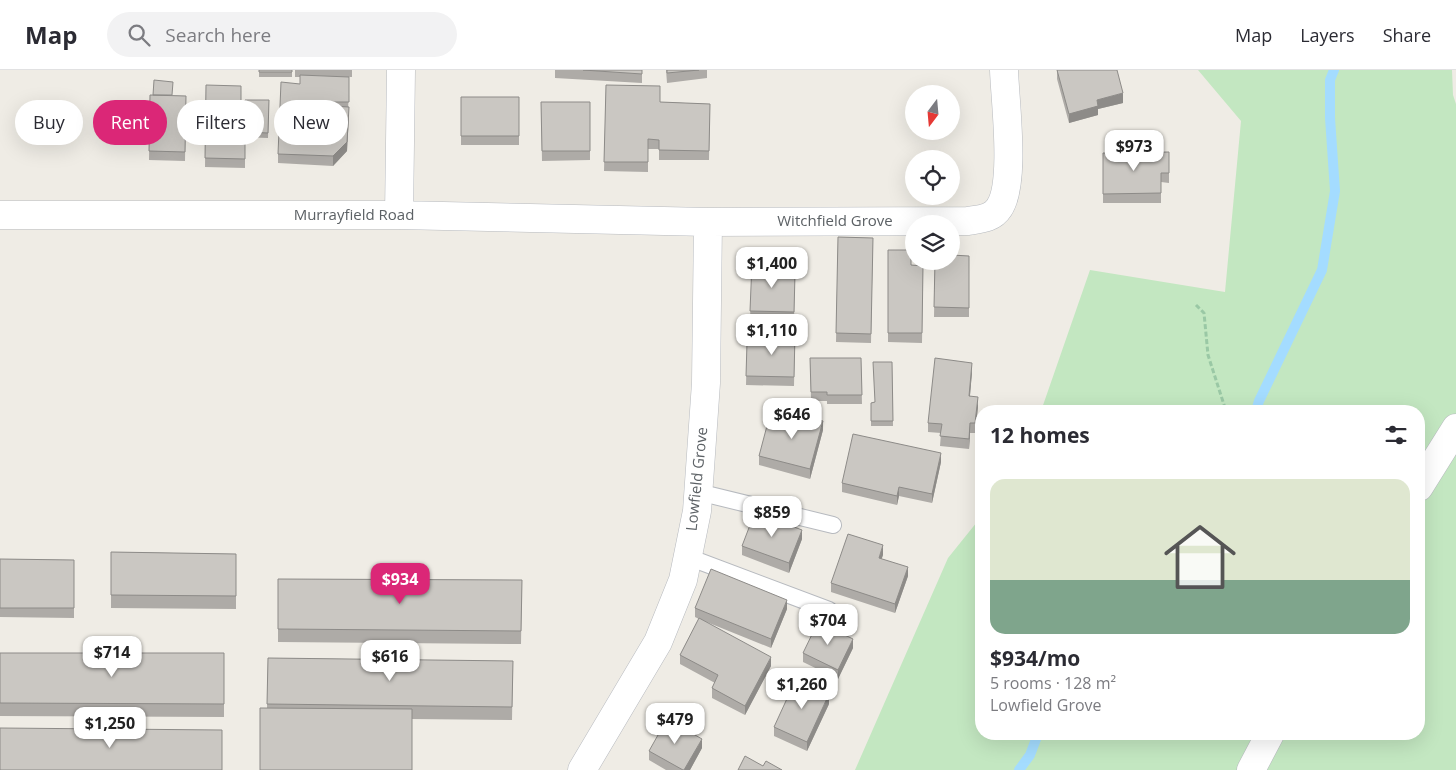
<!DOCTYPE html>
<html lang="en">
<head>
<meta charset="utf-8">
<style>
	body { margin:0; font-family:"Open Sans",sans-serif; background:#f2f2f3; color:#2b2b33; height:100vh; display:flex; flex-direction:column; font-size:19px; white-space:nowrap }
	* { box-sizing:border-box; margin:0 }
	p { font-size:16px; color:#7c7c81 }
	.icon { flex:none; width:28px; height:28px; fill:none; stroke:currentColor; stroke-width:2; stroke-linecap:round; stroke-linejoin:round }
	.map { position:relative; flex:1; overflow:hidden }
	.drawer { position:absolute; left:975px; top:335px; width:450px; height:335px; display:flex; flex-direction:column; background:#fff; border-radius:20px; box-shadow:0 5px 20px #0002 }
	.drawer>* { flex:none }
	.guide { position:absolute; left:15px; top:30px; width:475px; height:45px; display:flex; gap:10px }
	.needle { width:32px; rotate:196deg }
	.controls { position:absolute; left:905px; top:15px; display:grid; gap:10px }
	.controls a { display:grid; place-items:center; width:55px; height:55px; border-radius:50%; background:#fff; box-shadow:0 5px 20px #0002; font-size:25px }
	.price { position:absolute; translate:-50% -42px; padding:0 11px; border-radius:10px; background:#fff; color:#222; font-size:16px; line-height:32px; filter:drop-shadow(0 1px 2px #0008) }
	.price::after { content:''; position:absolute; left:50%; top:30px; width:15px; height:11px; margin-left:-8px; background:inherit; clip-path:polygon(0 0,100% 0,50% 100%) }
	.price.current { background:#db2777; color:#fff }
	ul { padding:0; list-style:none }
	li { display:grid; align-content:center; gap:10px; height:265px; padding:0 15px }
	li+li { border-top:1px solid #e1e1e2 }
	li span { display:grid; place-items:center; height:155px; border-radius:15px; color:#555 }
	li>.icon { margin-inline-start:auto }
	span .icon { width:90px; height:90px; fill:#fffc; stroke-width:1 }
	li b { font-size:21px }
	h2 { display:flex; justify-content:space-between; align-items:center; height:60px; padding:0 15px; font-size:21px }
	.chip { padding:0 18px; border-radius:22px; background:#fff; box-shadow:0 5px 20px #0002; font-size:18px; line-height:45px }
	.chip.current { background:#db2777; color:#fff }
	header { display:flex; align-items:center; gap:30px; box-sizing:border-box; height:70px; padding:0 25px; background:#fff; border-bottom:1px solid #e1e1e2 }
	header strong { font-size:24px }
	nav { display:flex; gap:28px; margin-inline-start:auto; font-size:18px }
	.search { width:350px; height:45px; background:#f2f2f3; display:flex; align-items:center; gap:12px; box-sizing:border-box; padding:0 18px; border-radius:28px; color:#7c7c81; font-size:19px }
	.map>svg:first-child { display:block }
	.green { fill:#c3e7c1 }
	.lines { fill:none; stroke-linecap:round; stroke-linejoin:round }
	.stream { stroke:#a4dcff; stroke-width:10 }
	.service-casing { stroke:#b7babf; stroke-width:18 }
	.minor-casing { stroke:#b7babf; stroke-width:29 }
	.path { stroke:#9ac8a5; stroke-width:3; stroke-dasharray:5 2.5; stroke-linecap:butt }
	.service { stroke:#fff; stroke-width:16 }
	.minor { stroke:#fff; stroke-width:28 }
	.wall { fill:#aeaba7 }
	.shaded-wall { fill:#8d8b88 }
	.building { fill:#cac7c2; stroke:#8d8b88 }
	.labels { text-anchor:middle; stroke-width:5; stroke-linejoin:round; paint-order:stroke }
	.street-label { font-size:15px; fill:#5c6165; stroke:#fff }
</style>
</head>
<body>
<header>
<strong>Map</strong>
<div class="search"><svg class="icon" aria-label="search" viewBox="0 0 24 24"><circle cx="10" cy="10" r="6"/><path d="M15 15l6 6"/></svg>Search here</div>
<nav><a>Map</a><a>Layers</a><a>Share</a></nav>
</header>
<div class="map">
<svg width="1456" height="700" viewBox="0 0 1456 700">
	<rect width="100%" height="100%" fill="#efece5"/>
	<path class="green" d="M1198,0H1452L1453,25L1456,34V700H855L948,488L981,447V664H1419V341H1041L1090,200L1225,222L1241,51Z"/>
	<g class="lines">
		<path class="stream" d="M1256,341L1259,331L1322,200L1335,121L1330,48V10L1334,0
			M1019,700L1030,685L1038,664"/>
		<defs>
			<path id="service" d="M698,422L833,455
				M688,487L829,540"/>
			<path id="minor" d="M0,145H399L708,152L968,151C979,149 992,149 999,138C1016,114 1005,31 1004,0
				M399,145L401,0
				M1419,417L1456,358
				M582,700L658,572L683,510L697,441L706,313L708,152
				M1251,700L1270,664"/>
		</defs>
		<use href="#service" class="service-casing"/>
		<use href="#minor" class="minor-casing"/>
		<path class="path" d="M1196,235L1204,243L1208,285L1226,341"/>
		<use href="#service" class="service"/>
		<use href="#minor" class="minor"/>
	</g>
	<path class="wall" d="M259,0H292V7H259Z
		M295,0H352V7H348H349L347,81L333,96L278,93V84L300,14V7H295Z
		M555,0H642V13L555,8Z
		M666,0H707V8L667,13Z
		M1057,0L1123,33L1098,39V45L1069,53L1057,9Z
		M206,15L241,67H244L245,30H269L268,68L245,67V98L205,97Z
		M606,15L660,32L710,34L709,90H659V79H648V102L604,101Z
		M150,25L186,26L185,91L149,90Z
		M461,27H519V75H461Z
		M590,32V90L542,91L541,33Z
		M1169,82V113L1161,112V133H1103V83Z
		M838,167L873,168L871,273L836,272Z
		M888,180L911,195L923,196L922,273L888,272Z
		M969,186V247H934L935,191Z
		M752,192L781,204H795L794,252L750,250Z
		M795,264L794,316L746,315L747,273H760Z
		M810,288H861L862,334H827V331H811Z
		M892,292L893,356H871V333L875,332Z
		M972,302L970,326L978,337L975,363H970L969,379L940,376L941,363L928,362V353Z
		M780,354L823,360L810,409L759,395V386Z
		M941,392L932,433L899,426L897,435L842,422V413Z
		M802,469L789,503L742,485V476Z
		M111,482L236,484V539L111,538Z
		M883,485L881,489L908,506L895,543L831,522V513Z
		M0,489L74,490V548L0,547Z
		M278,509L522,510L521,574L278,572Z
		M695,538L787,539L771,578L704,551L771,596L745,645L712,628V618L715,613L680,594V585L699,549L695,547Z
		M853,578L838,609L803,592V583Z
		M0,583H224V647L0,646Z
		M268,588L513,591L512,650L412,649L267,638Z
		M829,634L807,681L774,666V657Z
		M702,678L690,700H666L649,690V681Z"/>
	<path class="shaded-wall" d="M1123,23V33L1098,39V45L1069,53V44L1097,30Z
		M349,46L347,81L333,96V86Z
		M972,293V302L969,336V326Z
		M978,327V337L975,363V353Z
		M823,351V360L810,409V399Z
		M970,353V363L969,379V369Z
		M941,383V392L932,433V424Z
		M899,417V426L897,435V426Z
		M802,460V469L789,503V493Z
		M883,475V485L879,497V488Z
		M908,497V506L895,543V534Z
		M787,530V539L771,578V569Z
		M853,569V578L838,609V600Z
		M771,587V596L745,645V636Z
		M829,624V634L807,681V672Z
		M702,669V678L690,700H684Z"/>
	<path class="building" d="M259,0H292V2H259Z
		M583,0H642V4Z
		M667,0H699L667,3Z
		M1057,0H1117L1123,23L1097,30L1098,36L1069,44Z
		M300,5L349,7V32H315L314,35L349,37L347,72L333,86L278,84L281,12L300,14Z
		M154,10L173,12L172,25H153Z
		M206,15L241,16V67H245V89L205,88Z
		M606,15L660,16V32L710,34L709,81L659,80V70L648,69V92H604Z
		M150,25L186,26L185,82L149,81Z
		M461,27H519V66H461Z
		M245,30H269L268,63L244,62Z
		M541,32H590V81H542Z
		M1169,82V103H1161V123L1103,124V83Z
		M838,167L873,168L871,264L836,263Z
		M888,180H911V195L923,196L922,263H888Z
		M951,185L969,186V238L934,237L935,191H951Z
		M752,192L781,193V204H795L794,242L750,241Z
		M760,262L795,264L794,307L746,306L747,273H760Z
		M810,288H861L862,325H827V322H811Z
		M935,288L972,293L969,326L978,327L975,353H970L969,369L940,366L942,354L928,353Z
		M873,292H892L893,351H871V333L875,332Z
		M784,340L823,351L810,399L759,386L768,352L780,354Z
		M853,364L941,383L932,424L899,417L897,426L842,413Z
		M755,442L802,460L789,493L742,476Z
		M848,464L883,475L879,488L908,497L895,534L831,513Z
		M111,482L236,484V526L111,525Z
		M0,489L74,490V538H0Z
		M711,499L787,530L771,569L695,538Z
		M278,509L522,510L521,561L278,559Z
		M699,548L771,587L745,636L712,618L718,605L680,585Z
		M818,552L853,569L838,600L803,583Z
		M0,583H224V634L0,633Z
		M268,588L513,591L512,637L267,634Z
		M796,609L829,624L807,672L774,657Z
		M260,638L412,639V700H260Z
		M667,649L702,669L684,700H683L649,681Z
		M0,658L222,660V700H0Z
		M745,686L763,696L766,691L782,700H738Z"/>
	<g class="labels">
		<g class="street-label">
			<text x="354" y="150">Murrayfield Road</text>
			<text x="835" y="156">Witchfield Grove</text>
			<text transform="translate(697 409) rotate(-84)" y="5">Lowfield Grove</text>
		</g>
	</g>
</svg>
<div class="controls">
<a><svg class="needle" viewBox="-14 -14 28 28"><path d="M0-13l5 13h-10z" fill="#e53935"/><path d="M0 13l5-13h-10z" fill="#7c7c81"/></svg></a>
<a><svg class="icon" aria-label="locate" viewBox="0 0 24 24"><circle cx="12" cy="12" r="6"/><path d="M12 2v4M12 18v4M2 12h4M18 12h4"/></svg></a>
<a><svg class="icon" aria-label="layers" viewBox="0 0 24 24"><path d="M12 4l9 5-9 5-9-5zM3 14l9 5 9-5"/></svg></a>
</div>
<b class="price" style="left:1134px;top:102px">$973</b>
<b class="price" style="left:772px;top:219px">$1,400</b>
<b class="price" style="left:772px;top:286px">$1,110</b>
<b class="price" style="left:792px;top:370px">$646</b>
<b class="price" style="left:772px;top:468px">$859</b>
<b class="price current" style="left:400px;top:535px">$934</b>
<b class="price" style="left:828px;top:576px">$704</b>
<b class="price" style="left:112px;top:608px">$714</b>
<b class="price" style="left:390px;top:612px">$616</b>
<b class="price" style="left:802px;top:640px">$1,260</b>
<b class="price" style="left:675px;top:675px">$479</b>
<b class="price" style="left:110px;top:679px">$1,250</b>
<div class="guide">
<a class="chip">Buy</a>
<a class="chip current">Rent</a>
<a class="chip">Filters</a>
<a class="chip">New</a>
</div>
<section class="drawer">
<h2>12 homes<svg class="icon" aria-label="filters" viewBox="0 0 24 24"><path d="M4 7h16M4 17h16"/><circle cx="9" cy="7" r="2"/><circle cx="15" cy="17" r="2"/></svg></h2>
<ul>
<li><span style="background:linear-gradient(#dfe7d0 65%,#7fa58c 0)"><svg class="icon" aria-label="home" viewBox="0 0 24 24"><path d="M3 11l9-7 9 7M6 9v11h12V9"/></svg></span><div><b>$934/mo</b><p>5 rooms · 128 m²</p><p>Lowfield Grove</p></div></li>
</ul>
</section>
</div>
</body>
</html>
